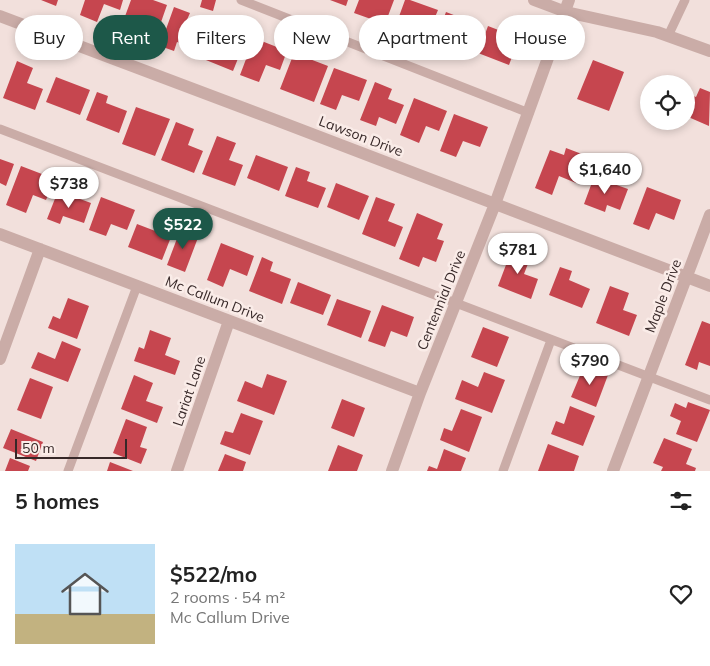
<!DOCTYPE html>
<html lang="en">
<head>
<meta charset="utf-8">
<style>
	body { margin:0; font-family:Mulish,sans-serif; background:#f2f2f2; color:#222; height:100vh; display:flex; flex-direction:column; font-size:19px; white-space:nowrap }
	* { box-sizing:border-box; margin:0 }
	p { font-size:16px; color:#767676 }
	.icon { flex:none; width:28px; height:28px; fill:none; stroke:currentColor; stroke-width:2; stroke-linecap:round; stroke-linejoin:round }
	.map { position:relative; height:471px; overflow:hidden }
	.side { display:flex; flex-direction:column; background:#fff; flex:1 }
	.side>* { flex:none }
	.hud { position:absolute; left:15px; top:15px; width:680px; height:45px; display:flex; gap:10px }
	.tools { position:absolute; left:640px; top:75px; display:grid; gap:10px }
	.tools a { display:grid; place-items:center; width:55px; height:55px; border-radius:50%; background:#fff; box-shadow:0 2px 8px #0003; font-size:25px }
	.scale { position:absolute; left:15px; bottom:12px; width:112px; box-sizing:border-box; padding-left:5px; border:2px solid #372828; border-top:0; font-size:14px; line-height:18px; white-space:nowrap; color:#372828; -webkit-text-stroke:4px #faece8; paint-order:stroke }
	.price { position:absolute; translate:-50% -42px; padding:0 11px; border-radius:18px; background:#fff; color:#222; font-size:16px; line-height:32px; filter:drop-shadow(0 1px 2px #0008) }
	.price::after { content:''; position:absolute; left:50%; top:30px; width:15px; height:11px; margin-left:-8px; background:inherit; clip-path:polygon(0 0,100% 0,50% 100%) }
	.price.selected { background:#1d5849; color:#fff }
	ul { padding:0; list-style:none }
	li { display:flex; align-items:center; gap:15px; height:125px; padding:0 15px }
	li span { display:grid; place-items:center; flex:none; width:140px; height:100px; border-radius:0px; color:#555 }
	li>.icon { margin-inline-start:auto }
	span .icon { width:60px; height:60px; fill:#fffc; stroke-width:1 }
	li b { font-size:21px }
	h2 { display:flex; justify-content:space-between; align-items:center; height:60px; padding:0 15px; font-size:21px }
	.chip { padding:0 18px; border-radius:22px; background:#fff; box-shadow:0 2px 8px #0003; font-size:18px; line-height:45px }
	.chip.selected { background:#1d5849; color:#fff }
	.map>svg:first-child { display:block }
	.building { fill:#c6464f }
	.lines { fill:none; stroke-linecap:round; stroke-linejoin:round }
	.service { stroke:#caaca7; stroke-width:9 }
	.minor { stroke:#caaca7; stroke-width:12 }
	.labels { text-anchor:middle; stroke-width:5; stroke-linejoin:round; paint-order:stroke }
	.street-label { font-size:14px; fill:#372828; stroke:#faece8 }
</style>
</head>
<body>
<div class="map">
<svg width="710" height="471" viewBox="0 0 710 471">
	<rect width="100%" height="100%" fill="#f2e0dc"/>
	<path class="building" d="M41,0H58L56,6Z
		M85,0H123L120,10L104,4L97,22L80,15Z
		M131,0H153L167,5L160,25L146,19L139,37L120,30Z
		M202,0H216L213,11L200,7Z
		M330,0H348L346,6Z
		M359,0H394L385,24L354,13Z
		M405,0H410L438,10L428,34L397,22Z
		M174,7L190,13L186,22L204,29L196,49L177,42L174,51L160,46Z
		M446,12L477,24L464,58L433,46Z
		M488,26L519,38L509,65L478,53Z
		M210,33L243,46L233,71L201,58Z
		M254,38L287,51L280,70L266,65L259,82L240,75Z
		M294,53L328,66L314,102L280,89Z
		M593,60L624,72L609,111L577,99Z
		M17,61L33,68L27,83L43,89L35,110L3,98Z
		M334,68L367,80L359,101L342,95L336,110L320,104Z
		M56,77L90,90L80,115L46,102Z
		M375,82L392,89L388,99L404,105L396,124L379,117L376,126L360,120Z
		M700,88L710,92L709,126L686,116V93L696,97Z
		M97,92L108,96L106,103L127,111L119,133L86,120Z
		M414,98L447,111L439,131L426,126L419,143L400,135Z
		M136,107L170,119L155,156L122,144Z
		M454,114L488,127L480,147L463,141L456,157L440,151Z
		M176,122L194,129L188,145L203,151L194,173L161,160Z
		M217,136L236,143L229,160L243,165L235,186L202,174Z
		M566,148L587,156L576,183L559,176L552,195L535,188L550,150L564,155Z
		M256,155L288,167L279,191L247,178Z
		M0,159L14,164L6,186L0,183Z
		M21,166L55,179L46,200L33,195L26,213L6,205Z
		M296,167L310,172L307,181L326,188L318,208L285,196Z
		M594,177L628,189L620,210L607,205L605,212L584,204Z
		M336,183L369,196L359,220L327,207Z
		M647,187L681,200L674,220L656,213L649,230L633,224Z
		M58,191L91,203L84,223L63,216L60,224L47,219Z
		M101,197L135,210L127,230L111,224L106,236L89,230Z
		M376,197L395,204L388,221L403,227L395,247L362,234Z
		M417,213L443,224L437,239L444,241L436,262L423,257L419,267L399,259Z
		M137,224L171,237L162,260L128,247Z
		M181,228L199,235L185,272L167,265Z
		M221,243L254,256L247,276L230,269L223,287L207,280Z
		M512,249L531,256L524,274L538,279L531,299L498,286Z
		M262,257L273,262L270,271L291,279L282,304L249,291Z
		M560,267L572,271L569,280L590,289L582,308L549,295Z
		M298,282L331,295L323,315L290,303Z
		M610,286L629,293L623,310L637,315L629,336L596,323Z
		M68,298L89,306L77,339L48,328L53,316L60,319Z
		M337,299L371,311L361,338L327,325Z
		M382,305L414,317L407,337L391,331L385,347L368,341Z
		M702,321L710,324V366L699,362L697,370L685,365Z
		M483,327L509,337L497,367L471,357Z
		M150,330L171,338L165,355L180,361L175,375L134,361L139,347L144,349Z
		M62,341L81,349L68,382L31,368L38,352L55,359Z
		M584,366L608,375L596,407L571,397Z
		M484,372L505,380L492,413L455,399L462,380L478,387Z
		M267,374L287,381L274,415L237,401L245,381L262,388Z
		M134,375L153,383L146,401L163,407L157,423L121,409Z
		M30,378L53,387L41,419L17,410Z
		M342,399L365,408L354,437L331,428Z
		M688,402L710,410L697,442L676,434L681,421L670,416L675,403L686,408Z
		M570,406L595,416L583,446L551,434L556,421L564,424Z
		M461,409L482,417L469,452L440,440L444,428L452,431Z
		M241,413L263,421L250,455L220,444L225,431L233,433Z
		M126,419L147,427L140,447L147,449L141,464L113,453Z
		M11,429L43,442L36,461L3,448Z
		M664,438L692,449L686,464L696,468L695,471H661L663,467L653,463Z
		M548,444L579,456L574,471H538Z
		M338,445L363,455L357,471H328Z
		M444,449L466,458L461,471H427L429,466L437,469Z
		M225,454L246,462L243,471H218Z
		M10,458L30,466L28,471H5Z
		M110,462L133,471H107Z"/>
	<g class="lines">
		<path class="service" d="M241,0L529,113
			M668,36L685,0
			M0,129L710,400
			M68,471L137,286
			M503,471L551,340"/>
		<path class="minor" d="M534,0L566,12L657,32L710,51
			M0,16L273,119L710,286
			M0,234L420,393
			M0,359L40,249
			M177,471L229,321
			M392,471L420,393L495,204L569,0
			M613,471L710,215"/>
	</g>
	<g class="labels">
		<g class="street-label">
			<text transform="translate(361 136) rotate(21)" y="5">Lawson Drive</text>
			<text transform="translate(663 296) rotate(-69)" y="5">Maple Drive</text>
			<text transform="translate(215 299) rotate(21)" y="5">Mc Callum Drive</text>
			<text transform="translate(441 300) rotate(-68)" y="5">Centennial Drive</text>
			<text transform="translate(189 391) rotate(-71)" y="5">Lariat Lane</text>
		</g>
	</g>
</svg>
<div class="tools">
<a><svg class="icon" aria-label="locate" viewBox="0 0 24 24"><circle cx="12" cy="12" r="6"/><path d="M12 2v4M12 18v4M2 12h4M18 12h4"/></svg></a>
</div>
<div class="scale">50 m</div>
<b class="price" style="left:605px;top:195px">$1,640</b>
<b class="price" style="left:69px;top:209px">$738</b>
<b class="price selected" style="left:183px;top:250px">$522</b>
<b class="price" style="left:518px;top:275px">$781</b>
<b class="price" style="left:590px;top:386px">$790</b>
<div class="hud">
<a class="chip">Buy</a>
<a class="chip selected">Rent</a>
<a class="chip">Filters</a>
<a class="chip">New</a>
<a class="chip">Apartment</a>
<a class="chip">House</a>
</div>
</div>
<section class="side">
<h2>5 homes<svg class="icon" aria-label="filters" viewBox="0 0 24 24"><path d="M4 7h16M4 17h16"/><circle cx="9" cy="7" r="2"/><circle cx="15" cy="17" r="2"/></svg></h2>
<ul>
<li><span style="background:linear-gradient(#bfe0f5 70%,#c2b280 0)"><svg class="icon" aria-label="home" viewBox="0 0 24 24"><path d="M3 11l9-7 9 7M6 9v11h12V9"/></svg></span><div><b>$522/mo</b><p>2 rooms · 54 m²</p><p>Mc Callum Drive</p></div><svg class="icon" aria-label="heart" viewBox="0 0 24 24"><path d="M12 20l-8-8c-3-5 5-10 8-4 3-6 11-1 8 4z"/></svg></li>
</ul>
</section>
</body>
</html>
